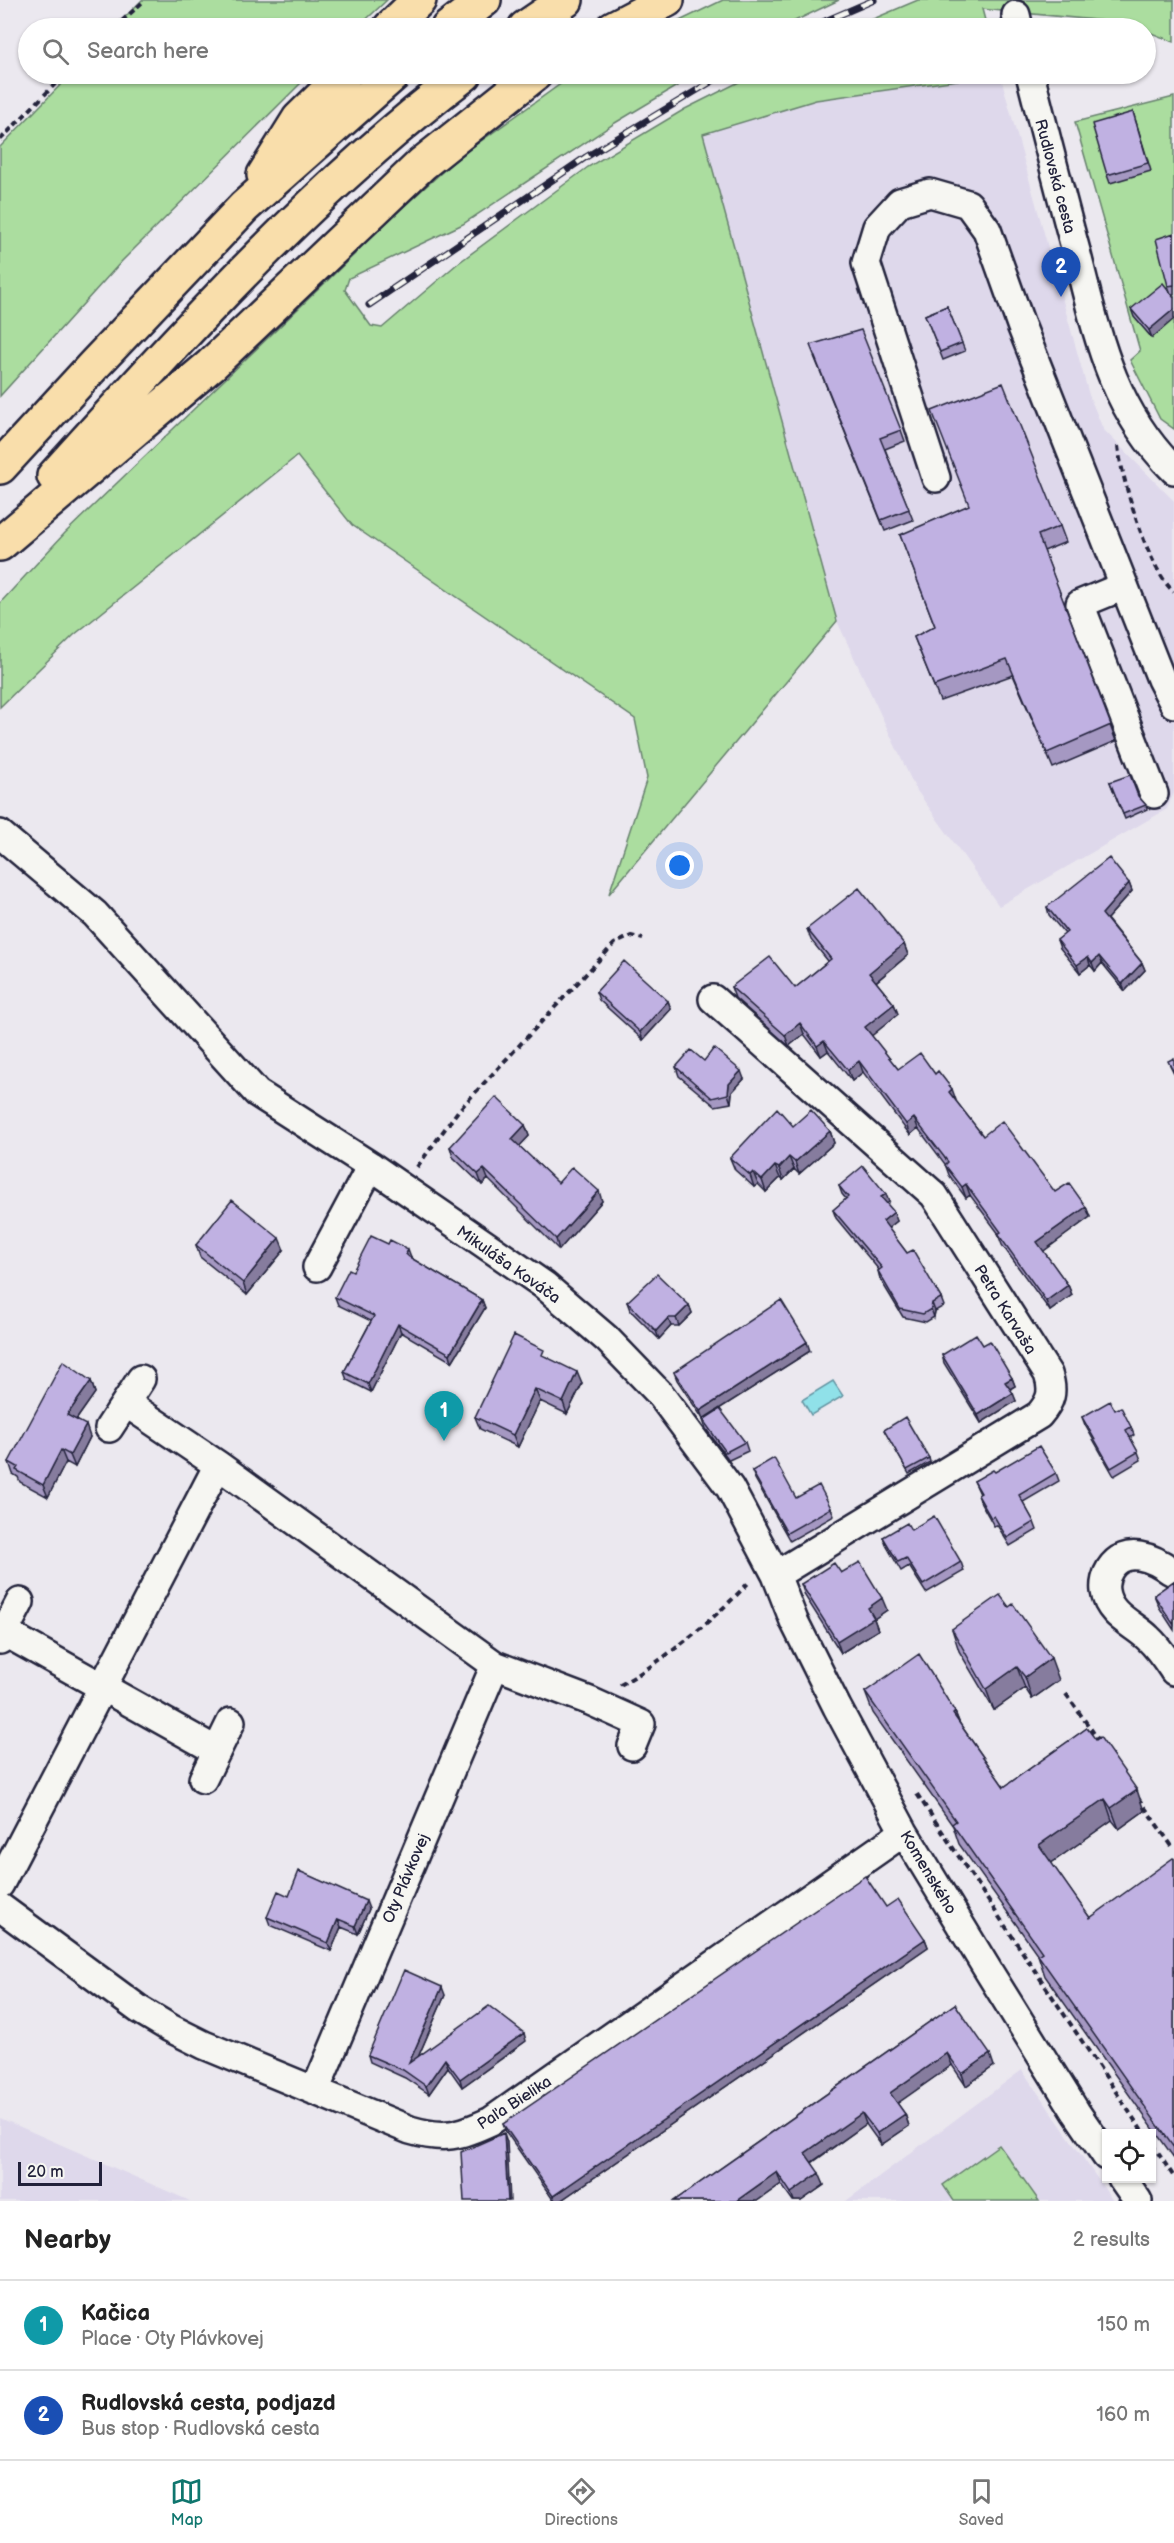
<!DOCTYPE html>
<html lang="en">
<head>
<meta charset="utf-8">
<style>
  :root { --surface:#fff; --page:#f2f2f2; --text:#222; --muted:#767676; --line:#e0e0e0; --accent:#0f766e }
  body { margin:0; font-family:"Balsamiq Sans",sans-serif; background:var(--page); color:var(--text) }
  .controls { position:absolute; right:18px; bottom:18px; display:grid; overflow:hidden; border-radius:0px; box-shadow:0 2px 4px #0004 }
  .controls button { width:54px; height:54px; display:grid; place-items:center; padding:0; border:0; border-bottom:2px solid var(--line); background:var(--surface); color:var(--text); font:30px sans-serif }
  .scale { position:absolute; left:18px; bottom:15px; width:84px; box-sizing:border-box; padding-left:6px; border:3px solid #22223b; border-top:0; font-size:16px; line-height:21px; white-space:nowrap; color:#22223b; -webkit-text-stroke:4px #f6f6f2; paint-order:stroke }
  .you { position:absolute; left:680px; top:866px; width:21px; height:21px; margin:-15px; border:4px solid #fff; border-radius:50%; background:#1a73e8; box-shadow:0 0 0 9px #1a73e833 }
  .badge { display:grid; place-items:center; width:39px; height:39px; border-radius:50%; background:var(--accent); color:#fff; font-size:20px; font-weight:700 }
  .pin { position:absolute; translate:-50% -50px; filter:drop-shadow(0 2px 3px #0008) }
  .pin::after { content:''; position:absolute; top:32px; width:21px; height:18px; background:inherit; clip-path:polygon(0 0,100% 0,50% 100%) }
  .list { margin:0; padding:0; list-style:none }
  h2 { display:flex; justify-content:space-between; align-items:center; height:78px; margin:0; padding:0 24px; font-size:26px }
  h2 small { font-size:20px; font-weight:400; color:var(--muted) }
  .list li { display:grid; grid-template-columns:39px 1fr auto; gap:18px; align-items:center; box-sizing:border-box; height:90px; padding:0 24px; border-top:2px solid var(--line) }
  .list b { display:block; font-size:22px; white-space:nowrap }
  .list p { margin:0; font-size:20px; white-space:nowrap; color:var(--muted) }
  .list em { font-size:20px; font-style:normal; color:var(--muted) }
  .icon { flex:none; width:33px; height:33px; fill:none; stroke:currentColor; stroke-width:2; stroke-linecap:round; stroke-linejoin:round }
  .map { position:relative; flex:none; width:1174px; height:2201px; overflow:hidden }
  .search { position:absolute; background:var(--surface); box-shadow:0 2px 4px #0004; left:18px; right:18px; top:18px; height:66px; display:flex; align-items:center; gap:15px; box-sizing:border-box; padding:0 21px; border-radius:33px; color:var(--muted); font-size:22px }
  .sheet { height:258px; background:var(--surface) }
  nav { display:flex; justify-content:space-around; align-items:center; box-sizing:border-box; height:84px; border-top:2px solid var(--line); background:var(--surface); font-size:16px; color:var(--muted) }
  nav a { display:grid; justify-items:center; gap:3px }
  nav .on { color:var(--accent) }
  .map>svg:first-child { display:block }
  .built { fill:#ded8eb }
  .green { fill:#abdd9f; stroke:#66806d; stroke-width:1.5 }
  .water { fill:#90e1e9; stroke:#6495a3; stroke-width:1.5 }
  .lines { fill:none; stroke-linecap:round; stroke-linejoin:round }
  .minor-casing { stroke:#22223b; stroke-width:32 }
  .highway-casing { stroke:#22223b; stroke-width:38 }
  .path { stroke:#22223b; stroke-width:4; stroke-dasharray:6 4.5; stroke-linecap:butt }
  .minor { stroke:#f6f6f2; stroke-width:27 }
  .highway { stroke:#f9deab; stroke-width:33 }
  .rail-casing { stroke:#22223b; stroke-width:7 }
  .rail { stroke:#f6f6f2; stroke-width:4.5; stroke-dasharray:14; stroke-linecap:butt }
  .wall { fill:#a598c2; stroke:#22223b; stroke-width:1.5 }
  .shaded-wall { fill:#867c9e; stroke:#22223b; stroke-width:1.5 }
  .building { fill:#c0b1e2; stroke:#22223b; stroke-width:1.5 }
  .labels { text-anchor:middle; stroke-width:5; stroke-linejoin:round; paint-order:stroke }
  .street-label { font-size:16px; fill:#22223b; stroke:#f6f6f2 }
</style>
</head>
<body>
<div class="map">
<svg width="1174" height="2201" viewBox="0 0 1174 2201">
  <rect width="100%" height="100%" fill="#ebe8ef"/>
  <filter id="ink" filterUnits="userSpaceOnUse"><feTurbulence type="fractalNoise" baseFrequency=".0167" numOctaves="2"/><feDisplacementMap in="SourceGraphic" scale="12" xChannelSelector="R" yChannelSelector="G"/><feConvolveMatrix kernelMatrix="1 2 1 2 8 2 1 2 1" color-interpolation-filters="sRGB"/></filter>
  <g filter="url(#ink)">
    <!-- built -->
    <path class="built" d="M1000,74L1089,395L1103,429L1174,501V793L1167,809L999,906L915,788L837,621L703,134L816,100Z
      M1022,2070L1113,2201H846Z
      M0,2118L190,2201H0Z"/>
    <!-- green -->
    <path class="green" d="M142,0H387L357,28H114Z
      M723,0H839L780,28H665Z
      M918,0H1174V42L1146,31V28L1126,23L982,9L987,28H852Z
      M71,74H310L122,261L0,396V147Z
      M581,74H697L615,123L463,224L349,278L345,290L371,326L382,328L457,264L588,167L685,109L755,74H1000L816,100L703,134L837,621L609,894L647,778L635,719L352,525L297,456L74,635L0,707V603L65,533L355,254V250L460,156L562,83Z
      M1174,97V429L1160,419L1130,360L1140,351L1075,122Z
      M999,2145L1039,2201H954L943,2185Z"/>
    <!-- water -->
    <path class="water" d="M833,1381L843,1396L811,1415L802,1400Z"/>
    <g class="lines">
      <!-- minor casing -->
      <g class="minor-casing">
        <path id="minor" d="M1016,15L1019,28
          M1030,74C1045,133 1060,192 1076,251C1097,333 1111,408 1174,470
          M936,478L866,263L877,227L900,202L930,193L968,204L987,230L1021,325L1161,679L1174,704
          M1124,586L1080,604L1154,794
          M0,834L95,914L257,1093L371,1166L544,1285L607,1339L660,1394L730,1488L776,1575L794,1621L837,1707L904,1832L989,1972L1076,2112L1106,2156
          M713,999L934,1195L1048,1374C1054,1392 1051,1401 1039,1415L776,1575
          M317,1267L371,1166
          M126,1403L218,1465L495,1665L590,1701L641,1724L632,1746
          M109,1428L141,1379
          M1171,1571C1154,1558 1125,1545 1110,1569C1106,1575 1104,1584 1105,1591C1108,1615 1134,1624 1148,1638C1159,1648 1166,1659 1174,1671
          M4,1632L217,1751
          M0,1640L20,1602
          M203,1779L231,1722
          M0,1884L218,1465
          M0,1907L140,2010L170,2028L204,2045L410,2130C444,2140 459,2136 491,2121L904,1832
          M315,2091L495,1665
          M1122,2178L1138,2201"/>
      </g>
      <!-- highway casing -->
      <g class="highway-casing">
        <path id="highway" d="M390,28L419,0
          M448,28L484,0
          M525,28L566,0
          M613,28L667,0
          M264,175L299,119L345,74
          M0,467L94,365L244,207L394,74
          M54,476C181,336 314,188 465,74
          M0,544L211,365L422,164L535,74"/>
      </g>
      <!-- path -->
      <path class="path" d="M114,28L145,0
        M0,140L65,74
        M1118,446C1122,481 1148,569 1174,592
        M417,1167L458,1111L614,944L631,936L643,939
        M620,1685C663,1662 717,1617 750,1581
        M1066,1694L1100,1742
        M917,1794L1144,2134
        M1138,1798L1174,1849
        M1152,2144L1174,2177"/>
      <!-- minor -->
      <use href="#minor" class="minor"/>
      <!-- highway -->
      <use href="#highway" class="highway"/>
      <!-- rail casing -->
      <g class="rail-casing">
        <path id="rail" d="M809,28L874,0
          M369,305L586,157L724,74"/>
      </g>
      <!-- rail -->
      <use href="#rail" class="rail"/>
    </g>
    <!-- wall -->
    <path class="wall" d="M1133,112L1151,171L1110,183L1107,175Z
      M1174,233V294H1172L1152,338L1134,317L1131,309L1170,291L1168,286Z
      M947,306L965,351L943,360L925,315Z
      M814,356L901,430L905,441L885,449L913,520L885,531Z
      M1060,526L1066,542L1044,551L1116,741L1053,768L1013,675L940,701L914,637L935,626L900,535Z
      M1110,782L1138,796L1146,805L1147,809L1125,819Z
      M1129,883L1132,891L1107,919L1142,963L1145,970L1125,991L1102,963L1095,971L1090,965L1080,973L1060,948L1057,940L1065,934L1049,915L1047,907Z
      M807,929L904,944L908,955L876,982L894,1004L898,1014L871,1036L898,1069L935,1074L983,1136L1055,1192L1086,1207L1090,1217L1043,1251L1068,1285L1072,1295L1050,1311L1002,1245L998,1234H999L970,1195L966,1198L949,1175L945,1164L918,1128L910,1135L863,1072L852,1081L828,1051L821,1056L804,1034L789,1046L735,998L731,987L795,988L828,961L811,940Z
      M596,992L668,1001L671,1009L643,1040L599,1000Z
      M704,1061L744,1079L732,1092L731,1103L715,1106L679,1076L676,1067Z
      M525,1125L529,1136L519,1146L558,1183L602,1201L559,1250L488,1179L482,1185L453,1157L450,1147Z
      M793,1126L830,1131L834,1143L799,1174L794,1169L783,1180L780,1178L766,1192L758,1184L754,1187L735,1170L730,1158Z
      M839,1186L889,1202L886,1204L897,1221L888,1228L941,1298L944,1306L935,1311L934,1317L926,1322L903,1317L880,1279L878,1271L879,1270L836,1218L833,1210L846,1199L842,1194Z
      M196,1245L284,1250L247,1295L200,1257Z
      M411,1257V1258L482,1300L485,1308L452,1362L401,1332L371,1392L347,1380L344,1372L371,1321L338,1305L335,1297Z
      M627,1302L689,1305L692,1313L679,1326H671L659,1339L630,1310Z
      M983,1345L1012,1378L1015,1386L1010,1389L1016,1401L981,1423L944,1363L942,1355Z
      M810,1351L703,1419L677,1380L674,1372Z
      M546,1357L582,1384L567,1414L540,1401L518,1447L480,1429L475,1417Z
      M91,1381L95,1393L76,1420L90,1437L75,1467L66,1462L48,1497L20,1482L18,1477L13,1474L9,1462Z
      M1115,1410L1131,1427L1134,1435L1130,1438L1138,1452L1141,1460L1114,1476L1085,1425L1082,1417Z
      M703,1420L745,1442L748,1451L729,1460L706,1429Z
      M884,1430L929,1458L930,1462L909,1474Z
      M752,1471L796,1498L831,1508L834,1516L790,1541L755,1479Z
      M995,1472L1056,1473L1059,1481L1023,1502L1034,1522L1037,1530L1010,1546L997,1525L994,1526L981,1503L978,1495L980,1494L974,1481Z
      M911,1530L961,1562L964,1571L926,1593L909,1566L901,1571L886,1545L883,1537Z
      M841,1573L887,1610L874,1619L878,1630L841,1653L805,1596L801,1584Z
      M1174,1581V1630L1159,1607L1154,1595Z
      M1009,1607L1059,1680L1032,1699L1025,1688L994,1710L959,1651L952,1629Z
      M865,1692L955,1712L960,1724L1004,1787L1087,1728L1144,1811L1119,1829L1112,1820L1051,1863L1090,1918L1174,1859V2158L1045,1976L1038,1955L959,1844L953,1826L873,1713Z
      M289,1896L369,1909L358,1934L341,1927L331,1951L270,1925L267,1917Z
      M886,1907L925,1939L928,1947L560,2201H554L506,2132L503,2124Z
      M445,1995L418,2057L526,2041L462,2087L448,2067L429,2094L405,2078L370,2062L368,2055Z
      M955,2004L994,2066L966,2086L952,2065L897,2103L905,2114L909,2126L881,2145L866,2124L812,2163L824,2185L801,2201H793L781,2184L757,2201H674Z"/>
    <!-- shaded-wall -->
    <path class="shaded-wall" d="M1174,309V319L1152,338L1149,330Z
      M1129,883L1132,891L1105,921L1102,914Z
      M904,944L908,955L873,984L869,973Z
      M1099,956L1102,963L1095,971L1092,963Z
      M1088,957L1090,965L1080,973L1077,965Z
      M1142,963L1145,970L1125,991L1122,984Z
      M668,1001L671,1009L643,1040L640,1032Z
      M894,1004L898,1014L869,1038L865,1027Z
      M800,1023L804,1034L789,1046L785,1035Z
      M824,1041L828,1051L821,1056L817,1046Z
      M859,1061L863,1072L852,1081L848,1070Z
      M741,1071L744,1079L732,1092L731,1103L728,1094L729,1084Z
      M952,1089L956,1100L953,1103L949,1092Z
      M914,1118L918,1128L910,1135L906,1124Z
      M525,1125L529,1136L516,1150L512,1139Z
      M830,1131L834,1143L799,1174L795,1162Z
      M789,1157L794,1169L783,1180L779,1168Z
      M775,1166L780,1178L766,1192L762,1180Z
      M484,1169L488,1179L482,1185L478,1174Z
      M753,1172L758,1184L754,1187L750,1175Z
      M966,1184L970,1195L966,1198L962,1187Z
      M599,1191L602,1201L559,1250L556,1239Z
      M886,1194L889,1202L884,1206L881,1197Z
      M1086,1207L1090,1217L1041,1253L1037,1242Z
      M894,1212L897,1221L886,1230L883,1221Z
      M279,1238L284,1250L247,1295L243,1283Z
      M408,1249L411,1257L409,1261L406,1254Z
      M1068,1285L1072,1295L1050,1311L1046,1301Z
      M482,1300L485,1308L452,1362L450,1354Z
      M932,1303L935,1311L934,1317L931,1309Z
      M689,1305L692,1313L679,1326L676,1318Z
      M668,1318L671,1326L659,1339L656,1331Z
      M398,1324L401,1332L371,1392L368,1384Z
      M807,1342L810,1351L703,1419L700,1411Z
      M577,1372L582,1384L567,1414L563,1402Z
      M1012,1378L1015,1386L1008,1390L1005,1382Z
      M91,1381L95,1393L71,1427L67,1415Z
      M535,1389L540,1401L518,1447L513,1435Z
      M1013,1393L1016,1401L981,1423L978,1415Z
      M86,1425L90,1437L75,1467L70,1455Z
      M61,1450L66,1462L48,1497L43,1485Z
      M882,1598L887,1610L874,1619L878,1630L841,1653L837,1641L868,1608Z
      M1051,1658L1059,1680L1032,1699L1025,1677Z
      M1017,1667L1025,1688L994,1710L986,1689Z
      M955,1712L963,1733L953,1714Z
      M1137,1790L1144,1811L1119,1829L1111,1808Z
      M1105,1799L1112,1820L1047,1866L1039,1845Z
      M366,1901L369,1909L358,1934L355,1926Z
      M338,1919L341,1927L331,1951L328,1943Z
      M925,1939L928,1947L560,2201H555L553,2196Z
      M442,1987L445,1995L412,2071L409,2063Z
      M524,2033L526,2041L462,2087L460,2079Z
      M947,2053L952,2065L895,2105L890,2093Z
      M990,2054L994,2066L966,2086L962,2074Z
      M445,2059L448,2067L429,2094L426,2086Z
      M862,2113L866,2124L809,2164L805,2153Z
      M905,2114L909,2126L881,2145L877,2133Z
      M504,2133L507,2142L510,2201H508Z
      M777,2172L781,2184L757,2201H736Z
      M819,2173L824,2185L801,2201H794L791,2193Z"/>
    <!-- building -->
    <path class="building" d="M1133,112L1148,163L1107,175L1092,124Z
      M1174,233V285L1168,286L1156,239Z
      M1163,283L1174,297V309L1149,330L1131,309Z
      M947,306L962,343L940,352L925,315Z
      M861,330L901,430L880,438L909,509L881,520L810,345Z
      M1003,383L1060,526L1038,535L1111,725L1047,753L1007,659L934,686L914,637L935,626L900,535L969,505L932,411Z
      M1130,775L1138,796L1146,805L1123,814L1110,782Z
      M1109,858L1129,883L1102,914L1142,963L1122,984L1099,956L1092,963L1088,957L1077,965L1057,940L1067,932L1047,907Z
      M859,888L904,944L869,973L894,1004L865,1027L898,1069L920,1053L935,1074L938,1071L952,1089L949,1092L983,1136L1002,1121L1055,1192L1069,1183L1086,1207L1037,1242L1068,1285L1046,1301L998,1234L1001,1232L966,1184L962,1187L945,1165L948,1162L914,1118L906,1124L859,1061L848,1070L824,1041L817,1046L800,1023L785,1035L731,987L770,957L795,988L831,959L807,929Z
      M624,961L668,1001L640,1032L596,992Z
      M714,1048L741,1071L729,1084L728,1094L712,1098L676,1067L691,1050L704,1061Z
      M1174,1058V1073L1168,1061Z
      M496,1097L525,1125L512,1139L558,1183L572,1167L599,1191L556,1239L484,1169L478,1174L450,1147Z
      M777,1108L793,1126L811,1110L830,1131L795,1162L789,1157L779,1168L775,1166L762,1180L753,1172L750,1175L730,1158Z
      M863,1166L886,1194L881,1197L894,1212L883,1221L907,1253L913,1250L941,1298L932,1303L931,1309L923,1314L900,1309L878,1271L882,1268L833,1210L848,1197L839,1186Z
      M232,1200L279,1238L243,1283L196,1245Z
      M371,1236L388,1244L390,1240L408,1249L406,1254L409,1257L482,1300L450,1354L398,1324L368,1384L344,1372L374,1316L335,1297L349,1269L353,1271Z
      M657,1274L689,1305L676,1318H668L656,1331L627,1302Z
      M781,1300L807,1342L700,1411L674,1372Z
      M976,1334L983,1345L990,1341L1012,1378L1005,1382L1013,1393L978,1415L942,1355Z
      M514,1335L544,1350L542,1355L577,1372L563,1402L535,1389L513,1435L475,1417Z
      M63,1361L91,1381L67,1415L86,1425L70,1455L61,1450L43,1485L16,1470L18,1467L9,1462Z
      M1110,1401L1115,1410L1121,1407L1131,1427L1126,1430L1138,1452L1111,1468L1082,1417Z
      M720,1409L745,1442L726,1452L703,1420Z
      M905,1417L929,1458L907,1470L884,1430Z
      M1039,1446L1056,1473L1019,1495L1034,1522L1007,1538L994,1516L991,1518L978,1495L981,1493L974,1481L993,1470L995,1472Z
      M774,1458L796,1498L819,1485L831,1508L787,1533L752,1471Z
      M934,1516L961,1562L923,1585L906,1558L898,1562L883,1537L907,1523L911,1530Z
      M860,1562L882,1598L868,1608L874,1618L837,1641L801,1584L834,1563L841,1573Z
      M1174,1581V1625L1154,1595Z
      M1000,1595L1009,1607L1013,1604L1051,1658L1025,1677L1017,1667L986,1689L952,1629Z
      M919,1654L955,1712L953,1714L1004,1787L1087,1728L1096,1740L1100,1737L1137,1790L1111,1808L1105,1799L1039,1845L1090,1918L1173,1858L1174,1859V2148L1038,1955L1042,1952L952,1824L956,1821L865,1692Z
      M299,1871L366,1901L355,1926L338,1919L328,1943L267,1917L278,1891L289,1896Z
      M865,1876L886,1907L898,1899L925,1939L553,2196L503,2124Z
      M404,1970L442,1987L409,2063L489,2006L524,2033L460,2079L445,2059L426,2086L403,2070L368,2055Z
      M955,2004L990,2054L962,2074L947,2053L890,2093L905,2114L877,2133L862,2113L805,2153L819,2173L791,2193L777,2172L736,2201H674Z
      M504,2133L508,2201H464L461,2152Z"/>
  </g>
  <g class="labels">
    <!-- street labels -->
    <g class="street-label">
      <text transform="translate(1056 176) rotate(75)" y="6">Rudlovská cesta</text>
      <text transform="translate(509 1264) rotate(35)" y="6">Mikuláša Kováča</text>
      <text transform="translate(1006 1309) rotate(58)" y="6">Petra Karvaša</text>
      <text transform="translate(929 1872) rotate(59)" y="6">Komenského</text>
      <text transform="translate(405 1878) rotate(-67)" y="6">Oty Plávkovej</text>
      <text transform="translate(514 2102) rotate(-33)" y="6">Paľa Bielika</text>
    </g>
  </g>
</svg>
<div class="controls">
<button><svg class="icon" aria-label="locate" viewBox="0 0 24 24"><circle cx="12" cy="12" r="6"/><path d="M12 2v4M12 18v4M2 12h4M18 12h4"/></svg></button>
</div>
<div class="scale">20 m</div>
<div class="you"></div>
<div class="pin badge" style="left:444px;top:1441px;background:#0f9aa8">1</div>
<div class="pin badge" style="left:1061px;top:297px;background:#1a4fb4">2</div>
<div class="search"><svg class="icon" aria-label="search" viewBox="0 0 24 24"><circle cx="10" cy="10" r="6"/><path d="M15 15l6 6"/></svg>Search here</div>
</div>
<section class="sheet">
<h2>Nearby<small>2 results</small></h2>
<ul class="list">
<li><span class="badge" style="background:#0f9aa8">1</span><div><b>Kačica</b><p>Place · Oty Plávkovej</p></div><em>150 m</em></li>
<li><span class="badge" style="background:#1a4fb4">2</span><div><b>Rudlovská cesta, podjazd</b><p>Bus stop · Rudlovská cesta</p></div><em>160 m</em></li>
</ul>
</section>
<nav>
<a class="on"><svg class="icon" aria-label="map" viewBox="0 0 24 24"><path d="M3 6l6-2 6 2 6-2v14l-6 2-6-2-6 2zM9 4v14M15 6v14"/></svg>Map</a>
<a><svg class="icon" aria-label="directions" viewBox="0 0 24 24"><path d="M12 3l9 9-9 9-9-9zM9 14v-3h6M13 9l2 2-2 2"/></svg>Directions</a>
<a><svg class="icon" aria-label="saved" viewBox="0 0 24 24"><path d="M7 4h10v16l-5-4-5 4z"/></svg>Saved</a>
</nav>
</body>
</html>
